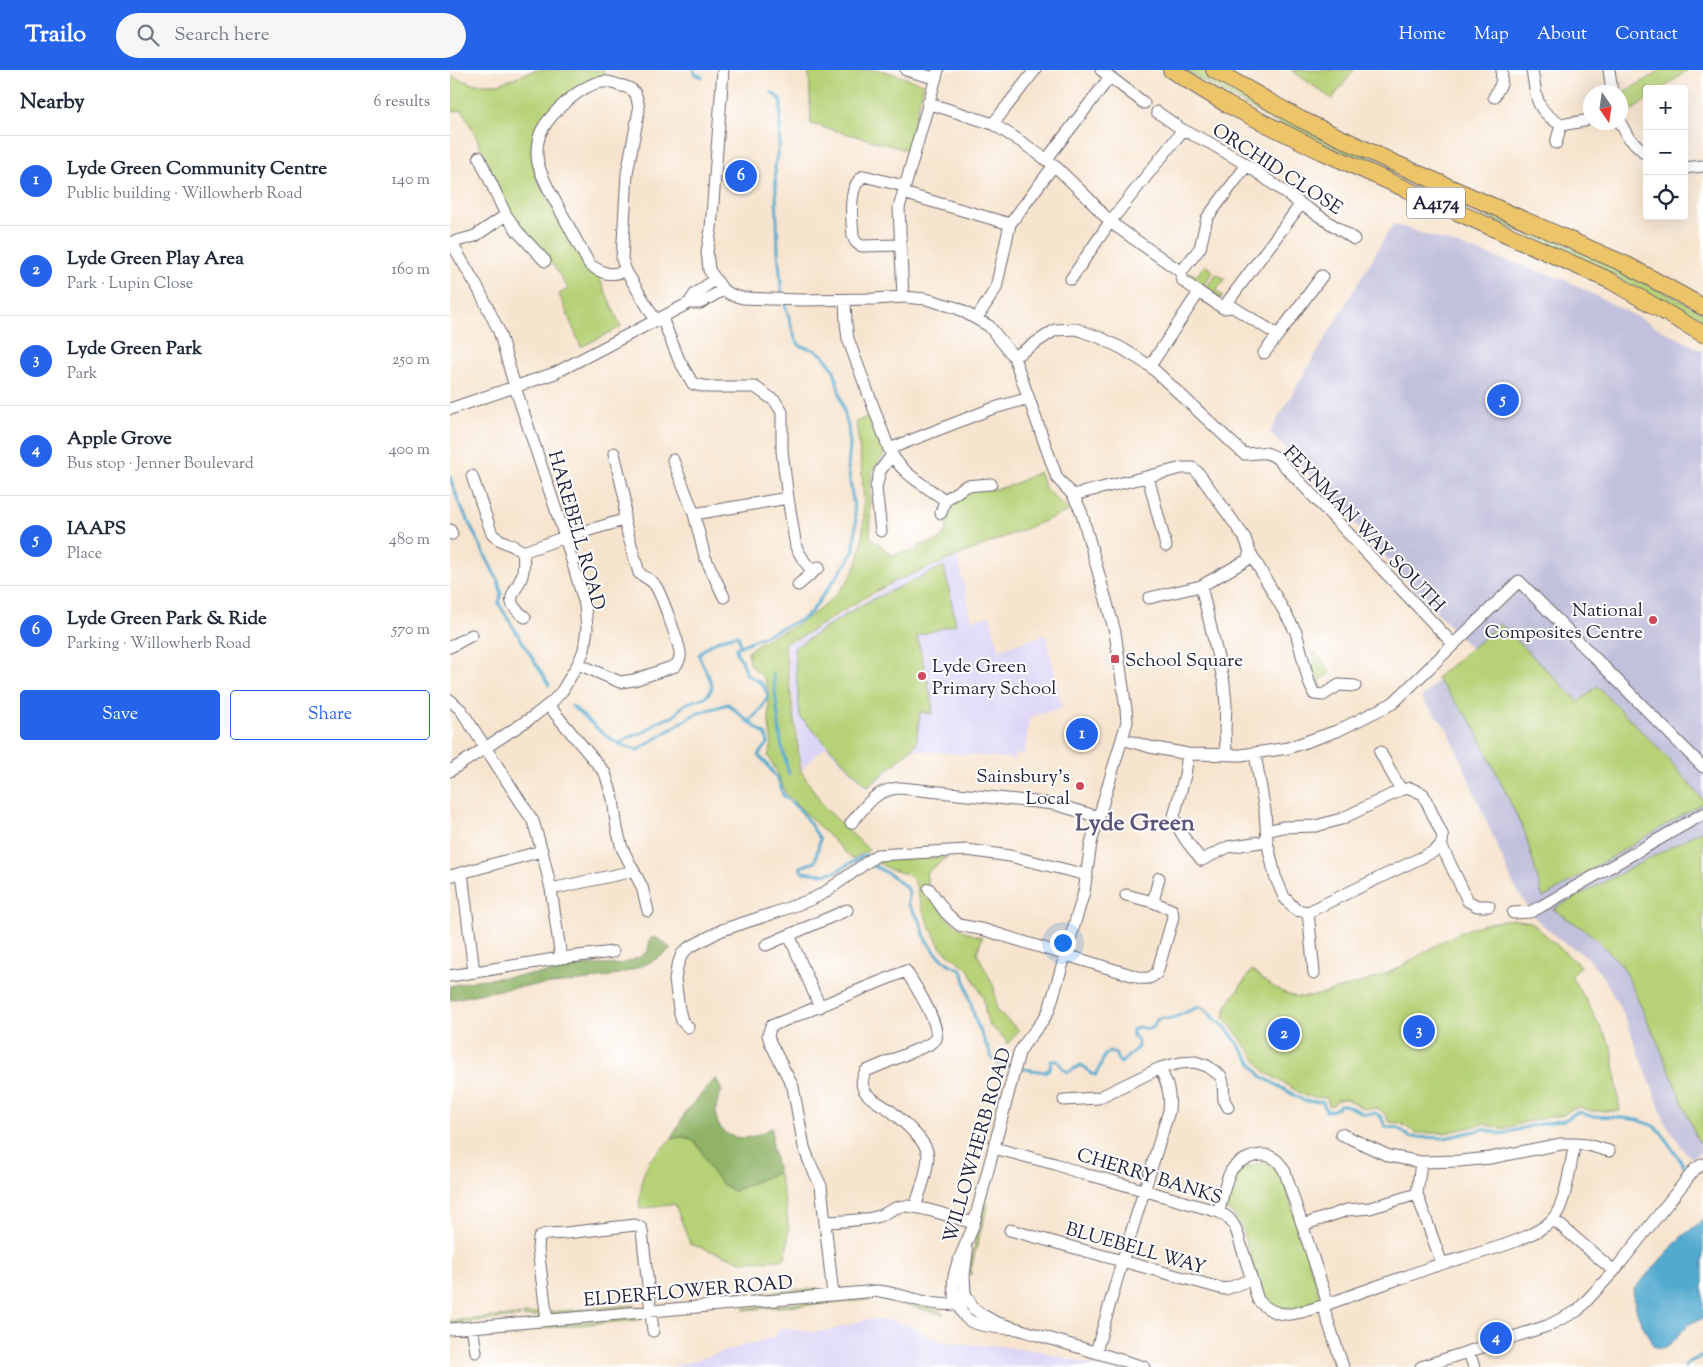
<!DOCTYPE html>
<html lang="en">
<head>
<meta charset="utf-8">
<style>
  :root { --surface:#fff; --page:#f6f6f7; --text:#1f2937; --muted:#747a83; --line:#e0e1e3; --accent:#2563eb }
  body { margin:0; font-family:"Sorts Mill Goudy",serif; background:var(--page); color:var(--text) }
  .controls { position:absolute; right:15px; top:15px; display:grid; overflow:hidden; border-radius:5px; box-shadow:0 5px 20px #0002 }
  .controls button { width:45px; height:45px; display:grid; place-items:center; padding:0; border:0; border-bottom:1px solid var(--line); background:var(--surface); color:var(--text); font:25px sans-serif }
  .compass { position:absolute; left:1133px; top:15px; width:45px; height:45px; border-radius:50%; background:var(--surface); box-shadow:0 5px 20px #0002; rotate:167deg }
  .you { position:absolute; left:612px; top:872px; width:18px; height:18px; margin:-12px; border:4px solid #fff; border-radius:50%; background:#1a73e8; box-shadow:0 0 0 8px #1a73e833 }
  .badge { display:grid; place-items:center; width:32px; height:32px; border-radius:50%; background:var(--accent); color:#fff; font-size:16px; font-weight:700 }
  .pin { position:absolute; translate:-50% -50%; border:2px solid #fff; box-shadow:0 1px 5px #0006 }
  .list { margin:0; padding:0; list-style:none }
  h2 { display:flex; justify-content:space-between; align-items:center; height:65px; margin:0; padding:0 20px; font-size:21px }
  h2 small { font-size:16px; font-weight:400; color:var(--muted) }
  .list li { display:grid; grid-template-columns:32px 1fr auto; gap:15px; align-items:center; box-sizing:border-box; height:90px; padding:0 20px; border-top:1px solid var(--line) }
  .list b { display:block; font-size:19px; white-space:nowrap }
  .list p { margin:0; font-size:16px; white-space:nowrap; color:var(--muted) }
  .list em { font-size:16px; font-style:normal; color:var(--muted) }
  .actions { display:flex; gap:10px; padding:15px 20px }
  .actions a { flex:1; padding:11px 0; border:1px solid var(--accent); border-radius:5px; text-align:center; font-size:18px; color:var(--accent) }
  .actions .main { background:var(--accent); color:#fff }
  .icon { flex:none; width:28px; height:28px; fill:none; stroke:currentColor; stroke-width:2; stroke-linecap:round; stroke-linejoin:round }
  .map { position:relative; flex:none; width:1253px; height:1297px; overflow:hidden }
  header { display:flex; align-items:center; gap:30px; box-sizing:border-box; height:70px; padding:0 25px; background:var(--accent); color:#fff }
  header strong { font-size:24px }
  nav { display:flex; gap:28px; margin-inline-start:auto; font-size:18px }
  .search { width:350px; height:45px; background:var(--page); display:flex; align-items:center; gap:12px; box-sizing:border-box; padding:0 18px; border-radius:28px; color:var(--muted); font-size:19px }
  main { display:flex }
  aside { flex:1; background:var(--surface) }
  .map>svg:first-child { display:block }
  .built { fill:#dcd5f6 }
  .industrial { fill:#c2c1dc }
  .green { fill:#b6d176; stroke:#6c7a58 }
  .forest { fill:#90b367; stroke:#596a51 }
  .water { fill:#53aacf; stroke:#3a6685 }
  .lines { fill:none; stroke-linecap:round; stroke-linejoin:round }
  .stream { stroke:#53aacf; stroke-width:3 }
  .minor-casing { stroke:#6d666e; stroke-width:13 }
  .highway-casing { stroke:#6d666e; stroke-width:18 }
  .minor { stroke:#fff; stroke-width:11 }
  .highway { stroke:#edc569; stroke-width:16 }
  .poi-dot { fill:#d1495b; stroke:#fff; stroke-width:2 }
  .labels { text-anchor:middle; stroke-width:4; stroke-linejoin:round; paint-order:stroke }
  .shield { fill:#fff; stroke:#646476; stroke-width:1 }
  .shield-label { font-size:18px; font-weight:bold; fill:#22223b }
  .street-label { font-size:19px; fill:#22223b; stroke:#fff }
  .poi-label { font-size:19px; fill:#22223b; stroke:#fff; text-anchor:end }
  .district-label { font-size:24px; font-weight:bold; fill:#5e5479; stroke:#fff }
</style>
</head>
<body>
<header>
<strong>Trailo</strong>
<div class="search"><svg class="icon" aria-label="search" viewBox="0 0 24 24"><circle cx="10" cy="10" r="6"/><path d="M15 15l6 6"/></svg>Search here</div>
<nav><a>Home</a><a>Map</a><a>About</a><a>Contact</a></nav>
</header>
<main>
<aside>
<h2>Nearby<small>6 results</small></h2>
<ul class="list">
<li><span class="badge">1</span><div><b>Lyde Green Community Centre</b><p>Public building · Willowherb Road</p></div><em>140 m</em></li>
<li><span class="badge">2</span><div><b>Lyde Green Play Area</b><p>Park · Lupin Close</p></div><em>160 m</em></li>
<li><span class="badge">3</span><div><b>Lyde Green Park</b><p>Park</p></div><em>250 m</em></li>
<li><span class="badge">4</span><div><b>Apple Grove</b><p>Bus stop · Jenner Boulevard</p></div><em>400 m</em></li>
<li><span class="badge">5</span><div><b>IAAPS</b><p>Place</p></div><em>480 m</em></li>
<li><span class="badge">6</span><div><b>Lyde Green Park &amp; Ride</b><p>Parking · Willowherb Road</p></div><em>570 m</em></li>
</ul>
<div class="actions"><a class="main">Save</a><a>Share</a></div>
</aside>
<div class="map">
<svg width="1253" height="1297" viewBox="0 0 1253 1297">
  <rect width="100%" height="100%" fill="#fff"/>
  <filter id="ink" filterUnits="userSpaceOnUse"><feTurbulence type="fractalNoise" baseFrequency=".02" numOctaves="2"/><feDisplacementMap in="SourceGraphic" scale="10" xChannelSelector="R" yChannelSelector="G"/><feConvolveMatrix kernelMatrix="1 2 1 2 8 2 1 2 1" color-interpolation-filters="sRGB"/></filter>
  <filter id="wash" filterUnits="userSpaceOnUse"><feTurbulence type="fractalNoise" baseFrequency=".0096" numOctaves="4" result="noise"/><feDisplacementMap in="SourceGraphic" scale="20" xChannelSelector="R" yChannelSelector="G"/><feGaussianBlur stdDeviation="1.12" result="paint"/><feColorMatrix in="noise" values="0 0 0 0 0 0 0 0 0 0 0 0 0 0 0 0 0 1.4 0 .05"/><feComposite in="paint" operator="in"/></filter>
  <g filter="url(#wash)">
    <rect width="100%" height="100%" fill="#f7e4ce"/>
    <!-- built -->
    <path class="built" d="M508,487L521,550L540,546L549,579L596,565L612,638L580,647L574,685L564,684V689L462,680L418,719L376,676L352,699L336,574L351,568L446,512Z
      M418,1249L442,1251L464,1257L477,1266L499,1273L548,1276L591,1281L647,1297H222L327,1266V1260L335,1258L360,1262L380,1260Z"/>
    <!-- industrial -->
    <path class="industrial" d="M943,154L1116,210L1253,281V1081L1242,1088L1235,1082L1216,1054L1176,950L1156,911L1137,887L1110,870L1085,848L1063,814L998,660L971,628L993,606L1023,581L820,362Z"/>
    <!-- green -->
    <path class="green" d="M85,0H154V6L141,9L121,21L97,44L86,59L81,78L83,93L89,112L138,202L148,205L171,257L131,277L109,224L118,219C110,205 102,193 92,180C81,167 69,157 60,141C42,108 31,72 12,40L0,42V6L24,14H48Z
      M359,0H431L474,14L457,80L361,54Z
      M734,0H752L946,100L942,106L833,56Z
      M841,0H904L882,29Z
      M1211,0H1238L1212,19H1197V30L1178,43L1175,32L1174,21L1185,16Z
      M953,103L1155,192L1253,242V254C1156,197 1053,155 950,109Z
      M755,195L763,201L752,217L738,207L740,202L746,206Z
      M766,204L775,209L766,221L773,226L768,229L755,219Z
      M422,345L435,378L433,386L422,401L420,416V467L442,485L468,480L470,475C485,472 493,472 497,456L493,447C500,431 513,419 531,419C536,418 541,420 546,419C561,417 576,408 589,402L595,418L619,441L443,512L407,532L351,567L334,573L351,701L374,737L419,780L402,789L336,724L327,702L318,686L322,675L319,653V621L313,607L299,594L298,582C313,566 336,563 354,550C372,539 393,521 403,502C422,468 411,391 406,352Z
      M494,496L506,554L467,566L482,630V644L470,642L466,675L418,717L350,647L344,578L411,535Z
      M1050,554L1129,632L1147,616L1214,684L1253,730V733L1093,828L1075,763L1023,654L986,608Z
      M866,582L880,603L869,611L872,617H867L859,595L865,594L863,583Z
      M1253,760V1073L1248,1071L1207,971L1172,895L1142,865L1103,839Z
      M497,787L476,803L478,813L476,820C494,843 501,860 532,867L527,883L544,917L547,941L569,960L558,974L553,967L539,955L536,946L533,927L518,899L491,878L481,859L472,838L466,816L463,809L457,804L439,799L423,790Z
      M1062,849L1081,852L1130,896L1121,907L1133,925L1162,978L1170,1041H1141L1130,1037L1122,1039L1113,1045L1083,1050L1052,1059L1034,1054L995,1063H966L950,1053L939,1052L934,1043L927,1038L915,1039L896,1029L887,1030L883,1035L879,1036L877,1028L855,1026L815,1002L790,968L774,948L777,935L802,900C814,911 831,924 848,927C861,928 873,924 885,920C907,914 930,908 950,897C971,885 991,871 1013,861C1029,854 1045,852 1062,849Z
      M235,1067L246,1073L251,1080L260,1099L275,1117L284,1121L328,1102C335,1130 343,1159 335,1188L331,1190L292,1191L240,1174L225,1134L190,1139L189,1135L193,1106L199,1091L222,1068Z
      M816,1092L823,1094L833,1108L871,1230C850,1236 827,1249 813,1226L790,1154L783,1144L773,1137L787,1102L793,1098Z
      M538,1134L521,1198V1205L518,1204L534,1135Z
      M368,1218V1221L293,1227V1225Z
      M424,1226L444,1228L493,1242V1245L439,1230L430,1229L293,1240L294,1238Z
      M184,1235L185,1237L73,1247V1244Z
      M70,1245V1247L0,1254V1251Z
      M188,1247V1250L74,1260V1257Z"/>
    <!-- forest -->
    <path class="forest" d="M204,867L212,871L221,879C172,917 106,910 49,920C32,923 16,927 0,930V916L27,910L107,902L119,896L172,894L190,887L198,881L200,869Z
      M266,1008L272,1021C260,1041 265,1067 292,1068C302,1068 313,1062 322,1058V1077L328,1102L284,1121C274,1117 267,1109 261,1100C253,1089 251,1070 234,1067C231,1067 226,1068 222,1068L236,1041Z"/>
    <!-- water -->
    <path class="water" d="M1253,1150V1249C1231,1253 1229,1271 1215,1277C1210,1279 1206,1277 1203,1276C1196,1261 1180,1235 1184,1219L1230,1168Z"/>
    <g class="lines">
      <!-- stream -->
      <path class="stream" d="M244,0L245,4L252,7
        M322,23L330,29L331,33L329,76L325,94L328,181L332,225L345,268L350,276L362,279L373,285L384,300L398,357L400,375L398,397L406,451L404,480L398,491L360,543L352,549L286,578L287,584L292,590L297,605C309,611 314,613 318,626L311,639L299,652L316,665L318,673L308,685L316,693L329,711L333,725L352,742L370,769L365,792L350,797L352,802L372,804L385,802L415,785C422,797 425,796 437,803C444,807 451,813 457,818L459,822L458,834L470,851L476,870L486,883L499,894L512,900L525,949L542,988L547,993L562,996
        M0,407L9,433L48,511L51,523L49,534L99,615
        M323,603L331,673L339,704
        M122,636C142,653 162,676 188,680L245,644L278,634L299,652
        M170,675C180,663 182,668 194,662C199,660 203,654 209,651C214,649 219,649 224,646C228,643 230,638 234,635C244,628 258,632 262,617C263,610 251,594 249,585C256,574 274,567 287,565L289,568L290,576
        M568,998L595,1002L600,998L601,991H608L613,999L618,1002L631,995L636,998L641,1004L646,1005L655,985L659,981L665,983L668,990L671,993L688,977V970L683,966V960L687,957L699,959L703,957L707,950L713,948L721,949L748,937L754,938L760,945L777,959L811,1006L854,1031L873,1032L876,1041C883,1041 886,1040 890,1035H895L915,1044L925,1043L930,1046L936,1057L948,1058L960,1067L995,1068L1034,1059L1047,1063L1052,1064L1084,1055L1115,1050L1124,1044L1129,1042L1140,1046L1167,1047L1188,1050L1202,1055L1211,1062L1234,1096
        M1235,1297L1239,1292L1253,1286"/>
    </g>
  </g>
  <g filter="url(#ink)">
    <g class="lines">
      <!-- minor casing -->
      <g class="minor-casing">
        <path id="minor" d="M273,0L261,159L257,182L259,200L273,220L282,225L293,228L351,230L424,229L453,227L476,229L507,238L539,256L564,287L607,408L623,425L631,441L665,562L676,639L677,652L641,773L634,822L599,940C591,957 577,967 569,983L524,1153C515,1183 493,1206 509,1237C513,1245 517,1251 525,1253C538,1258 554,1258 568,1259
          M456,0L484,8
          M651,0L694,33
          M1082,0C1087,29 1084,38 1111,55L1134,51
          M1159,0L1162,22
          M1044,27L1051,14L1052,1
          M478,33L543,54L570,71L604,95L638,128L660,152L731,202L733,211L749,222L700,296
          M707,42L733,60L760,73L797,95L851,134L904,169
          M1170,52L1178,67L1197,85
          M543,54L585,0
          M1106,73L1111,55
          M29,87L56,145L68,162L95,191
          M596,90L660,7
          M1234,98L1253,96
          M453,123L560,154
          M0,173L25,166L56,145
          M449,175L412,176C407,174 405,172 403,166C402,150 397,115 414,106L454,116
          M176,201C159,206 154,204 140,195C129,176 119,157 109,138C101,124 92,109 88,93C86,83 87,69 92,60C101,43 133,13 153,12C158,11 163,13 168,15C185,18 187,22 189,40L177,103L172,189L176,201L206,251
          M731,202L750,178L757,148L797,95
          M621,209L660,152L733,60
          M749,222L773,238L783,237L828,265L872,206
          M453,227L449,138L488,0
          M395,230L396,253L398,269L439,379C450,403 474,415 495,430L516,416L541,414
          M239,233H250L273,220
          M773,238L851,134
          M212,248L229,290L243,314L259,317H305L325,331L332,342V381L338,428L346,477L354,491L363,502
          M527,248L546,218L560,154L604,95
          M814,283L828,265
          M564,287L605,260L626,259L651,268L673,279L700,296L794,384C809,384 815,379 828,389L1004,575
          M0,339L105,303L239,233L245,224L264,210
          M439,379L541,339L579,328
          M223,390L244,444L255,487L274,527
          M22,406L42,464C49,472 63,474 73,482L115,467L174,450L175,429L164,383
          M698,407L716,476
          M623,425L732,398H743L750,405L795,468L800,482L797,490L751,516L699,528
          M491,443L495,430
          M244,444L338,428
          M0,460L2,464
          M431,461L426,418L430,401L442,385
          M73,482C74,490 74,498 72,506C65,525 51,530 75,547
          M800,482L846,562L859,612L864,624L873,625L889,615L905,616
          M348,515L369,497
          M751,516L774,613L776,635L775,659L776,685
          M0,577L22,565
          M128,594L170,612L184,610L225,596C229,592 231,588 230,582C228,571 211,523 205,515C202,510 194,507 189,503L174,450
          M0,630L11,640L83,751L92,781L101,819L111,888
          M98,635L155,703L163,729L167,759L172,778L192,817L198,841
          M672,669L700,677L738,684L791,685L838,678L887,661L943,633L1069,511L1253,697
          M930,682L951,720
          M738,684L735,705L724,746C728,762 741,778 752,790L778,777L817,771
          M805,684L815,741L817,771L825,806L834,827L846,840L858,842L864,903
          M0,701L84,646L103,631L112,621L128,594L134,580L137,558L135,535L115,467L65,317L49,261L29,220L1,172
          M401,753C417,735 425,719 451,718L604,734L649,747
          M817,761L833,757L866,756L891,749L951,720L960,718L973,724L992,764C994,772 991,775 985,781L858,842
          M991,775L1018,831L1027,836H1039
          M12,803L24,902
          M0,806L92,781
          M101,819L184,801
          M479,819L496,843L509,855L535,860L691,908C698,909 701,908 707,903L722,851L723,846L722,840L703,832L676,825
          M703,832L709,808
          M1063,843L1080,842L1090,837L1253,744
          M339,865L370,937
          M316,875L397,840
          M0,906L111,888L163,882
          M238,957L232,951L229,939L225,910L227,897L232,884L238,878L272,860L321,844L360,830L374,823L427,785L517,780L560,786L637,805
          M614,1030L648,1028L710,998L730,993L745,992L757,996L771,1006L773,1013L774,1030L778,1037
          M1125,1074L1137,1075L1159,1081
          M544,1078L605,1094L633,1104L651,1108L769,1142C779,1147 783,1152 787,1162L808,1230C817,1240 828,1245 841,1244C861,1241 881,1233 900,1226C927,1216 955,1207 982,1197C1014,1186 1080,1173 1102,1150C1116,1136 1120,1094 1125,1074H1111L1040,1088L1009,1091L971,1092L939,1086L891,1064
          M971,1092L967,1124L992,1194
          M769,1142C772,1129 774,1113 781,1101C786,1091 808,1082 819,1086C826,1088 832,1096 835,1102L878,1234
          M1103,1149L1164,1201
          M376,1152C393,1151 410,1151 426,1147C437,1144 444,1136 455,1136C477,1137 503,1148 524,1153
          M853,1155L897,1140L920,1138L967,1124
          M560,1160L770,1218L776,1219L802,1209
          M517,1181L514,1206L515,1223L523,1238L531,1244L545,1252L568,1259L694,1297
          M383,1225L371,1116L359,1091L354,1077L343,1017L320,972L318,965L321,956L456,901C465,915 490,954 486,969L478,975L416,1001C403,1023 427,1031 441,1041C450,1049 474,1069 477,1081C481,1094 469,1124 465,1137
          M873,1236L893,1297
          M97,1250L88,1179L89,1168L93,1165L98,1164L116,1163L185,1155L191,1158L192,1161L203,1261
          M22,1257L26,1282
          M0,1259L427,1221C460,1224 484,1242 519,1231
          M646,1282L672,1192L719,1041C721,1023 717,1013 710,998
          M1019,1282L1024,1297
          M971,1297L1097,1256L1127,1241L1164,1201L1237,1109L1245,1099L1253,1094"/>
      </g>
      <!-- highway casing -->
      <g class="highway-casing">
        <path id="highway" d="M721,0L778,35L871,81L1161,211L1253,264
          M764,0L850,49L942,92L1177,195L1253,237"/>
      </g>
      <!-- minor -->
      <use href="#minor" class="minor"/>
      <!-- highway -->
      <use href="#highway" class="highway"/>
    </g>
  </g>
  <!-- markers -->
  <g class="poi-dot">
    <circle cx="1203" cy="550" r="5"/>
    <rect x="660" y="584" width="10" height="10" rx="2.5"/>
    <circle cx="472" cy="606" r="5"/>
    <circle cx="630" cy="716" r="5"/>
  </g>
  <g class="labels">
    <!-- shield labels -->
    <rect class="shield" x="957" y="117.5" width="58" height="31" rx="4"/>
    <g class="shield-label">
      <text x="986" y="139">A4174</text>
    </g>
    <!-- street labels -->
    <g class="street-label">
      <text transform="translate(828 98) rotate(33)" y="7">ORCHID CLOSE</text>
      <text transform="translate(915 458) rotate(46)" y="7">FEYNMAN WAY SOUTH</text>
      <text transform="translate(128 460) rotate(74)" y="7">HAREBELL ROAD</text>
      <text transform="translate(526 1075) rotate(-74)" y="7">WILLOWHERB ROAD</text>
      <text transform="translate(700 1105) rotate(17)" y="7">CHERRY BANKS</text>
      <text transform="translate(686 1177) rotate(16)" y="7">BLUEBELL WAY</text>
      <text transform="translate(238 1220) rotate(-5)" y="7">ELDERFLOWER ROAD</text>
    </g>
    <!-- poi labels -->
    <g class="poi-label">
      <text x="1193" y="546">National<tspan x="1193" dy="22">Composites Centre</tspan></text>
      <text x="675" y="596" text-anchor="start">School Square</text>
      <text x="482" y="602" text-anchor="start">Lyde Green<tspan x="482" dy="22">Primary School</tspan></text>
      <text x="620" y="712">Sainsbury's<tspan x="620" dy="22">Local</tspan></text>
    </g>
    <!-- district labels -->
    <g class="district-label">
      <text x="685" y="760">Lyde Green</text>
    </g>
  </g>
</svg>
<div class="controls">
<button>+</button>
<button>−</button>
<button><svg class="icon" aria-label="locate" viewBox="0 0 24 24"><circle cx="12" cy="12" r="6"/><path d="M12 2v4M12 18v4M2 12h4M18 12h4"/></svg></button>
</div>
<svg class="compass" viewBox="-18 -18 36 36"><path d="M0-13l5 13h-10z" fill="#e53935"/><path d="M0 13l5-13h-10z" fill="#747a83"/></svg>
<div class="you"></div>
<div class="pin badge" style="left:632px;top:664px">1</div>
<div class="pin badge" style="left:834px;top:964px">2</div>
<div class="pin badge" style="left:969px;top:961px">3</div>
<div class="pin badge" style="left:1046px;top:1268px">4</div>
<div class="pin badge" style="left:1053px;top:330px">5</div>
<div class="pin badge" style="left:291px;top:106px">6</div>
</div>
</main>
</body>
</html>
